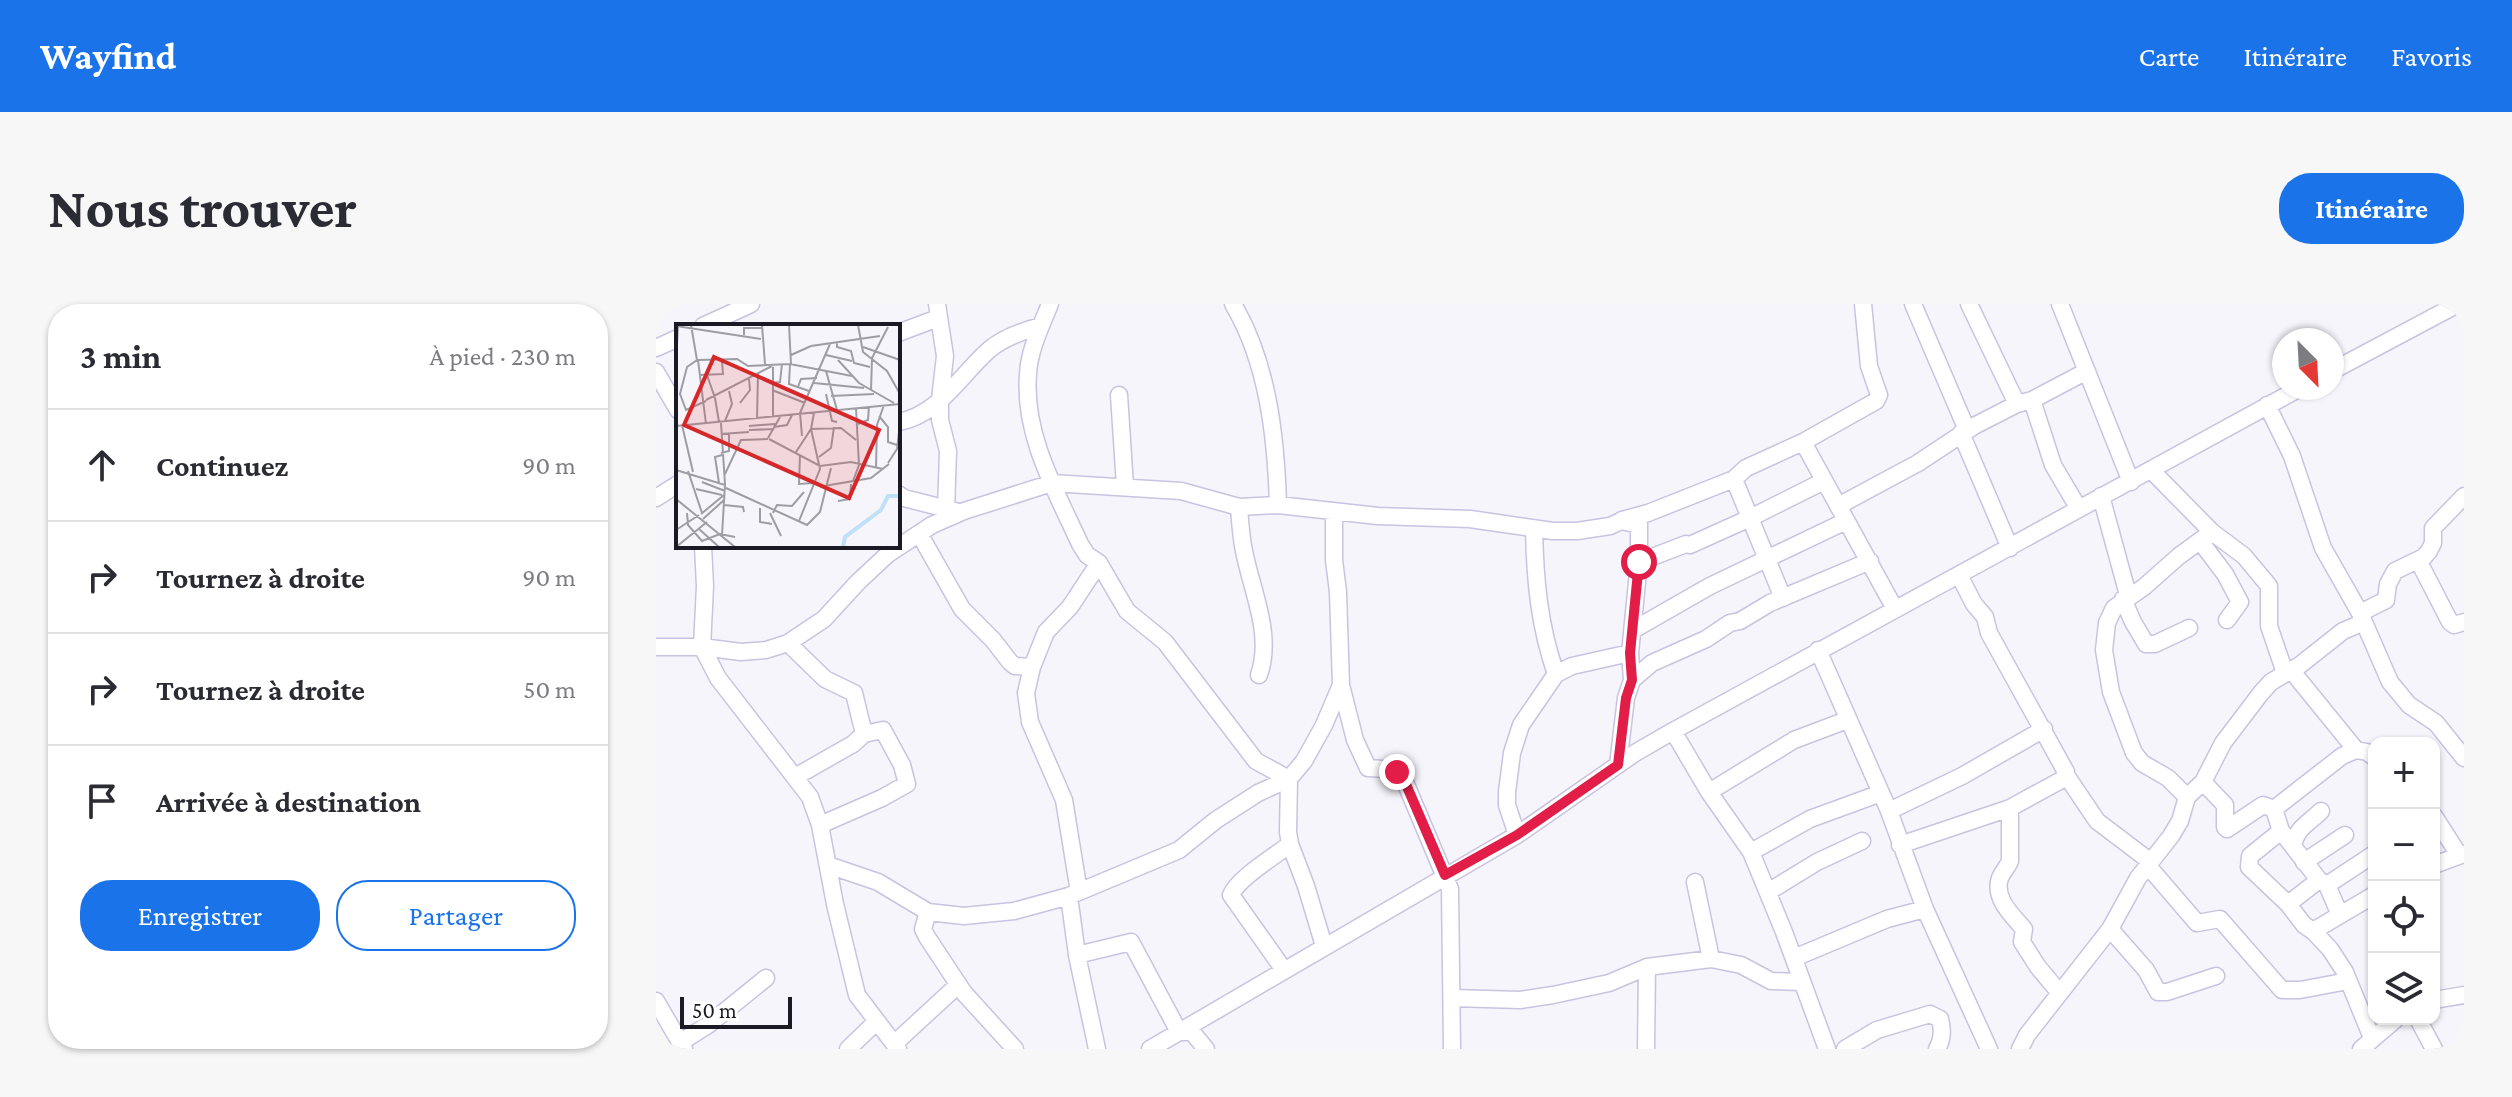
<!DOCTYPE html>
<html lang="fr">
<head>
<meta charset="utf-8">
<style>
  :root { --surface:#fff; --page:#f7f7f7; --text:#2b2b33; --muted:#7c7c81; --line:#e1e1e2; --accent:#1a73e8 }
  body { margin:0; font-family:"Crimson Pro",serif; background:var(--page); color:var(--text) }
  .controls { position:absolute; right:24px; bottom:24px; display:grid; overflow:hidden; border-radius:16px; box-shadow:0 2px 6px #0004 }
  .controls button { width:72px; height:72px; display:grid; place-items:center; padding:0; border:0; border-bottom:2px solid var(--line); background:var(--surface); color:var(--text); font:40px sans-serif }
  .compass { position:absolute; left:1616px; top:24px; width:72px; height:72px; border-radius:50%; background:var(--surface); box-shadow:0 2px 6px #0004; rotate:156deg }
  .scale { position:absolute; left:24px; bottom:20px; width:112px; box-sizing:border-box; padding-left:8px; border:4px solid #1b1923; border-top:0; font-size:22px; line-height:28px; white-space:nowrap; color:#1b1923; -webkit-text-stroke:6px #fff; paint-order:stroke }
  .stop { position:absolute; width:24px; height:24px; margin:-18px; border:6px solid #e11d48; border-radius:50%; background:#fff }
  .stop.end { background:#e11d48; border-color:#fff; box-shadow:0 2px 8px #0008 }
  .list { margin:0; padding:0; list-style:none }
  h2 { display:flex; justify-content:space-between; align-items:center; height:104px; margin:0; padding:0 32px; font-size:34px }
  h2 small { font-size:26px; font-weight:400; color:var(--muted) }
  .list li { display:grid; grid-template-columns:52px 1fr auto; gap:24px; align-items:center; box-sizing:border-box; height:112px; padding:0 32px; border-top:2px solid var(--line) }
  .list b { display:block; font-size:30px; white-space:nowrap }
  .list em { font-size:26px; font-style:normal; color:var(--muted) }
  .actions { display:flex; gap:16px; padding:24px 32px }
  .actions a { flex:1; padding:18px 0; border:2px solid var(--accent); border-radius:32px; text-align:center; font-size:28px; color:var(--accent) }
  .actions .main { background:var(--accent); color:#fff }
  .icon { flex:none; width:44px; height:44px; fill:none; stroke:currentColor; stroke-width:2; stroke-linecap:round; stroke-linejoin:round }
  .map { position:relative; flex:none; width:1808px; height:745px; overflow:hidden; border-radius:32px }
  header { display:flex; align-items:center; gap:48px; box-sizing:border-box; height:112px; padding:0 40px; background:var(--accent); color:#fff }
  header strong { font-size:38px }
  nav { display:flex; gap:44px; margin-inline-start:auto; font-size:28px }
  .intro { display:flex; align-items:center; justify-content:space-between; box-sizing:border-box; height:192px; padding:0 48px }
  h1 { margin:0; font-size:56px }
  .button { padding:20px 36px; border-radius:32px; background:var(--accent); color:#fff; font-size:28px; font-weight:700 }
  main { display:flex; gap:48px; padding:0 48px }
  aside { flex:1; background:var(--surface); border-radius:32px; box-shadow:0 2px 6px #0004 }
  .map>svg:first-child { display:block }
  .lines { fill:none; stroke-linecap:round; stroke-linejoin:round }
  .minor-casing { stroke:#c8c3e0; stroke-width:19 }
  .minor { stroke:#fff; stroke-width:16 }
  .route { stroke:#e11d48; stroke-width:10 }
  .inset-river { fill:none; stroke:#bfe0f8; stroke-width:4 }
  .inset-road { fill:none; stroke:#9e9da5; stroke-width:2 }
  .view { fill:#d62828; fill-opacity:0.15; stroke:#d62828; stroke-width:4 }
  .inset-edge { fill:none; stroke:#1b1923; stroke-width:4 }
</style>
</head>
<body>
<header>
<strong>Wayfind</strong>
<nav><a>Carte</a><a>Itinéraire</a><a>Favoris</a></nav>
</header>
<div class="intro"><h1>Nous trouver</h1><a class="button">Itinéraire</a></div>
<main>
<aside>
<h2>3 min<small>À pied · 230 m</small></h2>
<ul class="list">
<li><svg class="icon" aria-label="ahead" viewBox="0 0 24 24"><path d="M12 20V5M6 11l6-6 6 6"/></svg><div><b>Continuez</b></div><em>90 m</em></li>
<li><svg class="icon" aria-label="right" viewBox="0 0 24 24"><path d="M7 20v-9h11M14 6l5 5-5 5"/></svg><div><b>Tournez à droite</b></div><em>90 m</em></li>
<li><svg class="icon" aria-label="right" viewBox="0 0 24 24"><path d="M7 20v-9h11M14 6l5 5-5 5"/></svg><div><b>Tournez à droite</b></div><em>50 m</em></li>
<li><svg class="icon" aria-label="arrive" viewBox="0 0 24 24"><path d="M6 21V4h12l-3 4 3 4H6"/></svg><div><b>Arrivée à destination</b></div></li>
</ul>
<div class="actions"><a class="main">Enregistrer</a><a>Partager</a></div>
</aside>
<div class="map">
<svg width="1808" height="745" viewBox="0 0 1808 745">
  <rect width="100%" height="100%" fill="#f6f5fc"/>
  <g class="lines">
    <!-- minor casing -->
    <g class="minor-casing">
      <path id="minor" d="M281,0L289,52L284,96V116L292,147L290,207
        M394,0C385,22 373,47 372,70C367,131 400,187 424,240L431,251L443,259L471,307L509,338L600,457L633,475
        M577,0C612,59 620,133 622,201
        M1257,0L1311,126
        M1313,0L1361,100
        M1404,0L1475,178
        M47,22L95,0
        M242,29L282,14
        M0,44L22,34
        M1676,67L1802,0
        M0,68L22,106
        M463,91L469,182
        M1376,96L1397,161L1423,205
        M1611,101L1636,152L1667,244L1704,309L1734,378L1753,401L1780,419L1808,454
        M242,118C282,112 305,70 334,45C349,33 366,27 385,22
        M1305,129L1354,244
        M1147,138L1239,305
        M1495,166L1556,228L1588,252L1613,282V322L1629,369
        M1078,175L1127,294
        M242,190L248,194L299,207
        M1445,192L1472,291
        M0,194L22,180
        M1182,202L1262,159L1318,122L1361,100L1376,96L1431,67
        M583,203C584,217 585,233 588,247C596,288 617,330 603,371
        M966,216L992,209L1078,175L1090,164L1147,138L1220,97L1223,91L1213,62L1207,0
        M878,225C879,275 883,322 900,370
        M264,231L306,305L337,336L354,358L359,362L376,363
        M1544,237L1569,270L1584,298L1571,316
        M1034,241L1094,214L1168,177
        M47,242L49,282L46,343L62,374L154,493L164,521L179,600L201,691L242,745
        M1762,256L1794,318L1798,321L1808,318
        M983,258L1030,240
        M1303,271L1318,300L1329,313L1333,329L1410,468L1409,474L1354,504V557C1351,564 1347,567 1344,574C1337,594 1356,611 1368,625L1366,638L1382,663L1403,688
        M1467,295L1477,318L1490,340H1499L1533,324
        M1704,309L1730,296L1732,280L1739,267L1768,253L1773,247L1777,239V224L1808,192
        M977,326L1054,282L1190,217
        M132,339L169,375L198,389L208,430L197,440L139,473
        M0,343H46L85,348L110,346L132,339L168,315L202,278L232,250L276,221L308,207L396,179L525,187L583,203L622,201L722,212L814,215L897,227H921L954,222L965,217L979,220
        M1162,346L1233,507L1269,605L1333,745
        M1635,366L1700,446L1711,448L1718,453
        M976,376L996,359L1050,335L1074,319L1084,317L1114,299L1214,257
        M685,381L699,436L712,464C729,465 738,464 749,478L794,585L796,745
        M1017,427L1053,488L1095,548L1128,628L1171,745
        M962,461L970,394L976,376L974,349L983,258V220
        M1410,471L1441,517L1495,558
        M633,475L632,528L634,540L650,582L668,642
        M1547,478L1569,501V523L1571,525L1607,501L1618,505L1625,527L1663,576L1671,581L1684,611
        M1053,488L1138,436L1191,416
        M1531,493L1512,474L1486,459L1478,449L1455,388L1448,346L1451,319L1458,304L1488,283L1523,252L1556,228
        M1618,505L1686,452L1700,446
        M1233,507L1306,472L1388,425
        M1778,512L1803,551
        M164,521L226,494L251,480L246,461L227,426L208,430
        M1625,527L1594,552L1593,563L1632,600L1648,621L1657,627
        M861,531L851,501V488L856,449L865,421L900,370L916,362L974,349
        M1244,541L1354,504
        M1637,542C1640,524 1652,520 1665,507
        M1095,548L1154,515L1225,489
        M1648,558L1689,531
        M172,561L222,578L272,608L308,612L358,607L413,592L523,546L560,516L602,489L633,475L648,457L668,421L685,381L682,288L678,256V207
        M1778,561L1808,550
        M1492,562L1541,619L1564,615L1626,686H1644L1692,677
        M1039,578L1055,655
        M1671,581L1718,550
        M423,588L408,496L374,418L370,389L376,363L390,328L414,303L443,259
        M1112,588L1161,558L1206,537
        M413,592L421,651L441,745
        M1632,600L1663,576
        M272,608L267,625L271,633L308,689L359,745
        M1454,625L1490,666L1502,688H1511L1560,672
        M421,651L475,638L523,728H536L550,745
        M1138,654L1231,615L1269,605
        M628,666L575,591C582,574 618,553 634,540
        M796,694L864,696L897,691L953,679L991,663L1055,655L1085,661L1115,677L1146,678
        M1778,696L1808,691
        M0,697L28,745
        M1762,715L1778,745
        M1716,734L1689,668L1674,645L1657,627L1718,591
        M25,738L52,721L110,674
        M239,739L302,681
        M192,745L220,718
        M494,745L861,531L979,449L1017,427L1644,84
        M990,745L991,663
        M1189,745L1221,726L1274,710L1284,715C1287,726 1287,735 1281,745
        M1364,745L1371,731L1454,625L1482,574L1515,532L1524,517L1531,493L1547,478L1567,439L1605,389L1615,378L1644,361L1687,327L1708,318
        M1705,745L1740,715
        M1806,745L1808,744"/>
    </g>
    <!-- minor -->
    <use href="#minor" class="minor"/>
  </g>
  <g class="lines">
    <!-- route -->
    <path class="route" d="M741,468L749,478L789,571L861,531L962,461L970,394L976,376L974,349L983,258"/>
  </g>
  <!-- overview -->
  <g transform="translate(20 20)">
    <rect width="224" height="224" fill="#f6f5fc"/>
    <path class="inset-river" d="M167,223L169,213L205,186L212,172H224"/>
    <path class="inset-road" d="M15,1L21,36L11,43L4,70L10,86L30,77M86,1L89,40M113,1L115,40M182,1L187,28L211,47L224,70M0,2L85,15M68,11V4H87M161,18V23L175,27L178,39L194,43M187,23L224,36M115,31L135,22L204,12M150,31L176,37M22,36L61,35L72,42L114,40L176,52M22,36L30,100M162,36L183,59L218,79M0,39L2,2M114,40L113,60L133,67M97,43V93M150,47L161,86M24,51L47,50L46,38M31,51L39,74M96,59L104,58L106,40M138,59L188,64M122,63L125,55L141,54M96,66L129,79M195,67L196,34L212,3M150,70L156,97L161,98M155,72L198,70M39,74L43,98M30,76L96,42M64,79L74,66L73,55M203,92L212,103V118L221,121M81,95L82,49M49,97L56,80L53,67M45,99L49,160M182,100L192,96L193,82M6,101L17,148M0,102L224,80M73,102L99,100M98,103L111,101L116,91M73,106L97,105M45,110L73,108M126,112L124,89L154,20M92,114L104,93M93,115L144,142L175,138L207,145M120,128L135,105L165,104L180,116M45,129L53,127V110M124,131L123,160L137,159M143,133L155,124L158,103M212,139L221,125L224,99M200,144L201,101L208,81M0,146L49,161L46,211M12,147L26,189M49,150L65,116L92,115M177,157L183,141L180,84M26,158L49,167M43,159L39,133L46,131M148,162L195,154L213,140M50,164L131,201L144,188L155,144M20,165L46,171M0,175L59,223M162,177L174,175L175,160M48,181L67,183L68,188M84,184V198L96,200M11,189L12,201L26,217L44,210L59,213M94,189L105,212M97,189L101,181L116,182L128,168M25,190L48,171M27,195L48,176M123,197L144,145L135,105L138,89M23,205L43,223M0,206L23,191M0,223L31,198"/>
    <path class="view" d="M38,33L203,106L173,174L8,101Z"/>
    <rect width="224" height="224" class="inset-edge"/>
  </g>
</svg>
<div class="controls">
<button>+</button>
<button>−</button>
<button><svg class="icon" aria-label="locate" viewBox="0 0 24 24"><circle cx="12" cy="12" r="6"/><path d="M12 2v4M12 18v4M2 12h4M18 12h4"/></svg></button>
<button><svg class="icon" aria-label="layers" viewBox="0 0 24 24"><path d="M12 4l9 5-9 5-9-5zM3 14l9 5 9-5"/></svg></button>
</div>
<svg class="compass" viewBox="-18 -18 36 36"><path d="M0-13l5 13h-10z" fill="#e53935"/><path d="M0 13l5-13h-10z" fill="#7c7c81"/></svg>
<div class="scale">50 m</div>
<div class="stop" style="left:983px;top:258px"></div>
<div class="stop end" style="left:741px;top:468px"></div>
</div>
</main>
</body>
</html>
